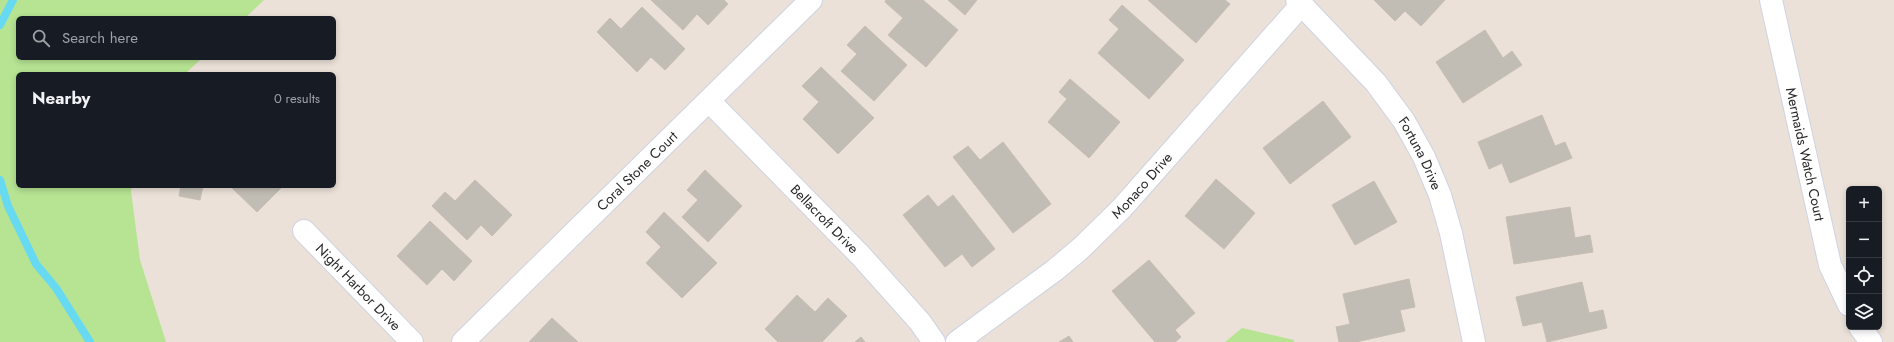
<!DOCTYPE html>
<html lang="en">
<head>
<meta charset="utf-8">
<style>
  :root { --surface:#171b24; --page:#20242c; --text:#f1f3f6; --muted:#9ea1a6; --line:#363941 }
  body { margin:0; font-family:Jost,sans-serif; background:var(--page); color:var(--text) }
  .controls { position:absolute; right:12px; bottom:12px; display:grid; overflow:hidden; border-radius:6px; box-shadow:0 2px 6px #0003 }
  .controls button { width:36px; height:36px; display:grid; place-items:center; padding:0; border:0; border-bottom:1px solid var(--line); background:var(--surface); color:var(--text); font:20px sans-serif }
  .list { margin:0; padding:0; list-style:none }
  h2 { display:flex; justify-content:space-between; align-items:center; height:52px; margin:0; padding:0 16px; font-size:17px }
  h2 small { font-size:13px; font-weight:400; color:var(--muted) }
  .icon { flex:none; width:22px; height:22px; fill:none; stroke:currentColor; stroke-width:2; stroke-linecap:round; stroke-linejoin:round }
  .map { position:relative; flex:none; width:1894px; height:342px; overflow:hidden }
  .search { position:absolute; background:var(--surface); box-shadow:0 2px 6px #0003; left:16px; top:16px; width:320px; height:44px; display:flex; align-items:center; gap:10px; box-sizing:border-box; padding:0 14px; border-radius:6px; color:var(--muted); font-size:15px }
  .panel { position:absolute; background:var(--surface); box-shadow:0 2px 6px #0003; left:16px; top:72px; width:320px; height:116px; border-radius:6px }
  .map>svg:first-child { display:block }
  .green { fill:#b6e493 }
  .lines { fill:none; stroke-linecap:round; stroke-linejoin:round }
  .stream { stroke:#67d9f1; stroke-width:8 }
  .building { fill:#c2bdb4; stroke:#c6bdb3 }
  .minor-casing { stroke:#ced3e2; stroke-width:24 }
  .minor { stroke:#fff; stroke-width:22 }
  .labels { text-anchor:middle; stroke-width:3; stroke-linejoin:round; paint-order:stroke }
  .street-label { font-size:14px; fill:#282828; stroke:#fff }
</style>
</head>
<body>
<div class="map">
<svg width="1894" height="342" viewBox="0 0 1894 342">
  <rect width="100%" height="100%" fill="#ebe1d8"/>
  <!-- green -->
  <path class="green" d="M0,0H264L245,18H18V58H202L185,74H18V186H132L131,191L140,260L166,342H0Z
    M1242,328L1294,340V342H1225Z"/>
  <g class="lines">
    <!-- stream -->
    <path class="stream" d="M0,25L13,0
      M0,180L8,206L36,264L56,288L90,342"/>
  </g>
  <!-- building -->
  <path class="building" d="M651,0H724L728,4L708,25L697,14L683,30Z
    M886,0H923L958,30L926,67L888,35L903,18L885,2Z
    M948,0H977L965,15Z
    M1148,0H1225L1230,4L1196,43Z
    M1374,0H1445L1421,26L1405,11L1395,21Z
    M1122,5L1184,60L1149,99L1098,53L1119,29L1109,20Z
    M642,7L685,49L665,70L651,57L637,72L597,32L610,18L621,29Z
    M865,26L907,65L874,101L841,71L857,54L847,45Z
    M1485,30L1503,58L1512,51L1522,65L1463,103L1436,62Z
    M821,67L874,118L838,154L803,119L819,102L802,86Z
    M1070,79L1120,122L1089,158L1048,122L1067,99L1059,92Z
    M1323,101L1351,137L1290,184L1263,148Z
    M1542,115L1555,146L1565,142L1572,158L1510,183L1502,163L1489,169L1478,142Z
    M1003,142L1051,204L1013,233L953,157L968,146L980,160Z
    M705,170L742,206L708,242L682,217L698,200L687,190Z
    M1216,179L1255,213L1224,249L1185,216Z
    M475,180L512,215L492,236L481,225L467,240L432,206L445,192L455,201Z
    M1374,181L1397,222L1355,245L1332,205Z
    M181,186H203L200,200L179,196Z
    M230,186H283L257,212Z
    M928,195L938,207L953,195L995,249L972,267L962,254L945,267L903,215Z
    M1570,207L1575,238L1590,235L1593,252L1514,264L1506,217Z
    M664,212L717,263L682,298L646,263L661,247L646,232Z
    M430,221L472,261L454,281L442,269L427,285L397,256Z
    M1149,260L1195,313L1175,330L1181,337L1175,342H1155L1112,291Z
    M1409,279L1415,307L1400,310L1405,331L1356,342H1339L1336,327L1350,324L1343,294Z
    M1582,282L1589,313L1603,310L1607,328L1547,342L1542,322L1523,326L1516,297Z
    M797,295L815,312L828,298L847,316L822,342H778L765,329Z
    M552,318L578,342H529Z
    M1069,336L1073,342H1059Z
    M861,337L865,342H855Z"/>
  <g class="lines">
    <!-- minor casing -->
    <g class="minor-casing">
      <g id="minor">
        <path id="s1" d="M1297,0L1376,83L1404,121L1424,157L1440,195L1451,233L1474,342"/>
        <path id="s2" d="M1771,0L1830,265L1849,305"/>
        <path id="s3" d="M709,101L861,256L920,322L934,342"/>
        <path id="s4" d="M304,231L412,342"/>
        <path d="M1860,327L1871,342"/>
        <path id="s5" d="M463,342L811,0"/>
        <path id="s6" d="M957,342L1055,270L1080,249L1122,208L1302,4"/>
      </g>
    </g>
    <!-- minor -->
    <use href="#minor" class="minor"/>
  </g>
  <g class="labels">
    <!-- street labels -->
    <g class="street-label">
      <text dy="5" stroke="none"><textPath href="#s1" startOffset="198">Fortuna Drive</textPath></text>
      <text dy="5" stroke="none"><textPath href="#s2" startOffset="158">Mermaids Watch Court</textPath></text>
      <text dy="5" stroke="none"><textPath href="#s5" startOffset="244">Coral Stone Court</textPath></text>
      <text dy="5" stroke="none"><textPath href="#s6" startOffset="243">Monaco Drive</textPath></text>
      <text dy="5" stroke="none"><textPath href="#s3" startOffset="165">Bellacroft Drive</textPath></text>
      <text dy="5" stroke="none"><textPath href="#s4" startOffset="78">Night Harbor Drive</textPath></text>
    </g>
  </g>
</svg>
<div class="controls">
<button>+</button>
<button>−</button>
<button><svg class="icon" aria-label="locate" viewBox="0 0 24 24"><circle cx="12" cy="12" r="6"/><path d="M12 2v4M12 18v4M2 12h4M18 12h4"/></svg></button>
<button><svg class="icon" aria-label="layers" viewBox="0 0 24 24"><path d="M12 4l9 5-9 5-9-5zM3 14l9 5 9-5"/></svg></button>
</div>
<div class="search"><svg class="icon" aria-label="search" viewBox="0 0 24 24"><circle cx="10" cy="10" r="6"/><path d="M15 15l6 6"/></svg>Search here</div>
<section class="panel">
<h2>Nearby<small>0 results</small></h2>
<ul class="list">
</ul>
</section>
</div>
</body>
</html>
